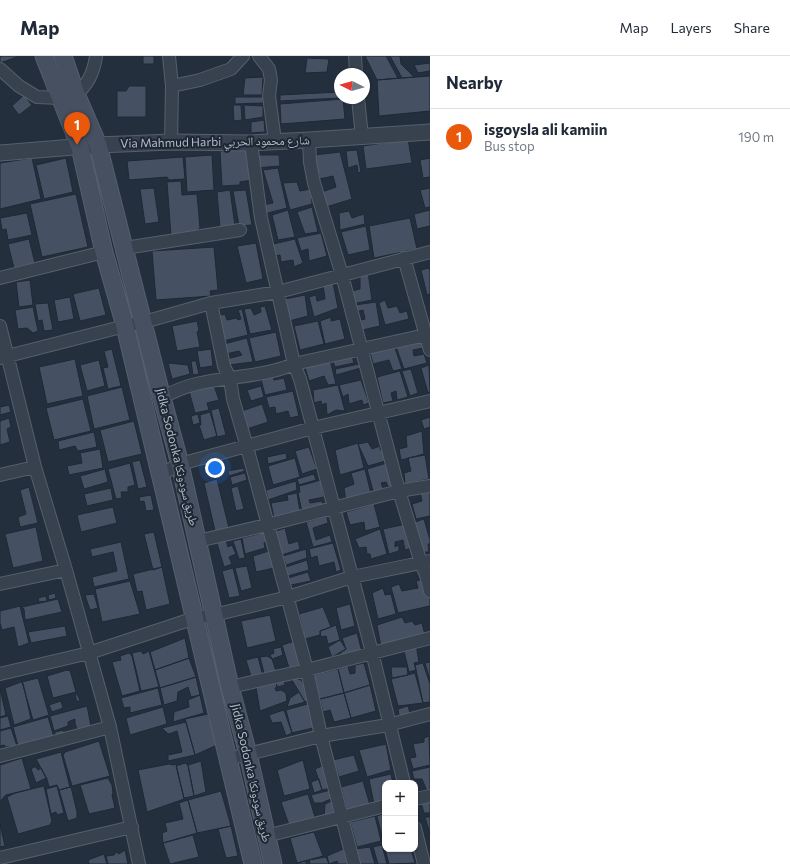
<!DOCTYPE html>
<html lang="en">
<head>
<meta charset="utf-8">
<style>
  :root { --surface:#fff; --page:#f6f6f7; --text:#1f2937; --muted:#747a83; --line:#e0e1e3; --accent:#ea580c }
  body { margin:0; font-family:Commissioner,"Noto Naskh Arabic",sans-serif; background:var(--page); color:var(--text) }
  .controls { position:absolute; right:12px; bottom:12px; display:grid; overflow:hidden; border-radius:8px; box-shadow:0 1px 3px #0004 }
  .controls button { width:36px; height:36px; display:grid; place-items:center; padding:0; border:0; border-bottom:1px solid var(--line); background:var(--surface); color:var(--text); font:20px sans-serif }
  .compass { position:absolute; left:334px; top:12px; width:36px; height:36px; border-radius:50%; background:var(--surface); box-shadow:0 1px 3px #0004; rotate:275deg }
  .you { position:absolute; left:215px; top:412px; width:14px; height:14px; margin:-10px; border:3px solid #fff; border-radius:50%; background:#1a73e8; box-shadow:0 0 0 6px #1a73e833 }
  .badge { display:grid; place-items:center; width:26px; height:26px; border-radius:50%; background:var(--accent); color:#fff; font-size:13px; font-weight:700 }
  .pin { position:absolute; translate:-50% -33px; filter:drop-shadow(0 1px 2px #0008) }
  .pin::after { content:''; position:absolute; top:21px; width:14px; height:12px; background:inherit; clip-path:polygon(0 0,100% 0,50% 100%) }
  .list { margin:0; padding:0; list-style:none }
  h2 { display:flex; justify-content:space-between; align-items:center; height:52px; margin:0; padding:0 16px; font-size:17px }
  h2 small { font-size:13px; font-weight:400; color:var(--muted) }
  .list li { display:grid; grid-template-columns:26px 1fr auto; gap:12px; align-items:center; box-sizing:border-box; height:56px; padding:0 16px; border-top:1px solid var(--line) }
  .list b { display:block; font-size:15px; white-space:nowrap }
  .list p { margin:0; font-size:13px; white-space:nowrap; color:var(--muted) }
  .list em { font-size:13px; font-style:normal; color:var(--muted) }
  .map { position:relative; flex:none; width:430px; height:808px; overflow:hidden }
  header { display:flex; align-items:center; gap:24px; box-sizing:border-box; height:56px; padding:0 20px; background:var(--surface); border-bottom:1px solid var(--line) }
  header strong { font-size:19px }
  nav { display:flex; gap:22px; margin-inline-start:auto; font-size:14px }
  main { display:flex }
  aside { flex:1; background:var(--surface) }
  .map>svg:first-child { display:block }
  .building { fill:#455162; stroke:#1f2835 }
  .lines { fill:none; stroke-linecap:round; stroke-linejoin:round }
  .minor-casing { stroke:#565f6c; stroke-width:14 }
  .tertiary-casing { stroke:#565f6c; stroke-width:17 }
  .secondary-casing { stroke:#565f6c; stroke-width:19 }
  .minor { stroke:#38414e; stroke-width:12 }
  .tertiary { stroke:#38414e; stroke-width:15 }
  .secondary { stroke:#465061; stroke-width:17 }
  .labels { text-anchor:middle; stroke-width:4; stroke-linejoin:round; paint-order:stroke }
  .street-label { font-size:12px; fill:#b4bcc9; stroke:#1d2633 }
</style>
</head>
<body>
<header>
<strong>Map</strong>
<nav><a>Map</a><a>Layers</a><a>Share</a></nav>
</header>
<main>
<div class="map">
<svg width="430" height="808" viewBox="0 0 430 808">
  <rect width="100%" height="100%" fill="#242f3e"/>
  <!-- building -->
  <path class="building" d="M2,0H20L0,7V1Z
    M143,0H154V8H143Z
    M365,0H386L398,22L377,24Z
    M390,0H400L401,8L414,21L402,22Z
    M307,2L329,3L327,16L305,17Z
    M430,7V15L418,17L414,9Z
    M430,20V55L379,60L377,24Z
    M263,21L262,39H243L245,22Z
    M129,30H146V61H117V35H126Z
    M340,36V42L280,45V39Z
    M24,39L32,49L19,59L12,50Z
    M235,41H264L263,47L235,48Z
    M343,43L345,63L281,68L280,48Z
    M233,49H241L242,64L234,65Z
    M244,49L263,50V61L245,64Z
    M264,64L265,76L251,77V66Z
    M408,83L412,107L366,113L363,90Z
    M248,93L252,124L240,126V129L222,130L220,95Z
    M357,94L361,116L358,117L357,109L348,112L346,95Z
    M340,96L352,143L326,151L322,136L336,131L333,120L320,123L314,99Z
    M212,99L214,134L187,136L185,101Z
    M255,99H279L280,110L255,112Z
    M183,101L185,123L169,124L167,121L129,124L127,105Z
    M32,102L41,143L0,153V107Z
    M66,102L73,136L44,143L36,109Z
    M430,102V121L423,122L420,104Z
    M278,112L287,152L264,158L263,149L273,147L263,114Z
    M181,125L182,139L197,138L200,172L193,178L171,180L167,126Z
    M297,126L300,135L311,133L312,148L290,154L283,127Z
    M154,132L159,166L145,168L140,133Z
    M430,132V151L425,152L420,134Z
    M230,134L235,170L220,172L217,136Z
    M246,134L252,169L239,170L233,135Z
    M76,138L88,191L42,201L30,148Z
    M312,151L318,176L305,178L297,156Z
    M288,154L295,181L278,184L272,159Z
    M430,154V170L417,173L414,158Z
    M349,155L352,162L364,158L365,168L340,174L339,157Z
    M27,157L32,179L8,184L6,173L2,174L0,162Z
    M410,162L417,193L374,202L369,170Z
    M366,170L370,194L348,199L341,176Z
    M321,177L327,200L309,205L308,193L301,195L297,182Z
    M29,183L35,207L14,212L8,188Z
    M295,183L303,207L294,211L293,204L281,206L280,199L272,201L269,189Z
    M256,187L263,223L246,227L237,190Z
    M214,191L218,234L210,235L211,240L156,244L152,195Z
    M429,212L430,215V238L427,239L421,214Z
    M368,216L372,244L352,248V235L360,233V219Z
    M30,224L33,249L19,251L16,226Z
    M333,227L338,252L314,261L309,241L316,239L317,245L325,243L323,229Z
    M99,232L106,259L80,265L73,238Z
    M305,239L308,260L289,265L285,243Z
    M70,241L74,263L58,266L54,244Z
    M385,244L388,252L397,250L400,257L407,255L409,263L385,269L379,247Z
    M376,246L380,270L358,275L356,265L365,263L363,254L356,256L355,249Z
    M48,247L53,274L44,275L42,264L38,265L35,248Z
    M265,250L272,274L250,278L244,253L251,252L254,259L261,256L260,251Z
    M33,251L38,275L33,277L27,272L18,273L15,254Z
    M242,253L248,279L223,285L217,260L225,258L227,264L237,262L238,264L241,263L238,254Z
    M331,261V265L340,263L345,283L325,288L320,265Z
    M197,265L199,274L197,276L200,291L177,295L172,270Z
    M318,265L324,288L300,294L294,270Z
    M276,276L281,300L255,306L249,282Z
    M247,282L253,306L228,309L227,303L242,299L239,295L226,298L224,288Z
    M420,282L423,292L413,294L414,300L424,298L427,307L404,313L395,288Z
    M394,289L402,313L393,315L389,304L373,308L370,296Z
    M112,293L121,330L108,333L103,312L108,311L104,295Z
    M211,293L213,310L200,312L197,295Z
    M351,296L354,307L335,311L332,302Z
    M75,303L83,340L47,348L39,311Z
    M99,304L105,330L87,335L80,309Z
    M330,304L336,328L328,329L324,320L309,325L305,311Z
    M191,305H196L199,318L193,319Z
    M168,307L188,309L190,318L172,323Z
    M359,308L361,312L336,319L335,313Z
    M429,309L430,336L428,337L421,312Z
    M411,313L418,337L410,340L402,315Z
    M400,315L408,341L397,344L396,335L391,337L393,345L383,347L377,321Z
    M273,316L274,324L284,322L287,334L265,339L260,319Z
    M361,324L369,347L363,349L362,344L349,348L348,338L343,341L339,329Z
    M213,327L219,344L207,347L209,354L195,357L189,335Z
    M338,329L345,355L336,354L327,359L326,347L322,349L321,345L314,347L313,334Z
    M261,330L264,341L251,345L247,334Z
    M122,331L130,364L94,373L87,340Z
    M293,335L299,360L290,362L288,355L276,358L275,351L269,352L266,341Z
    M83,343L91,375L54,384L46,352Z
    M262,348L268,366L247,373L239,356Z
    M9,349L11,356L0,359V351Z
    M219,352L226,379L217,381L211,354Z
    M210,356L217,380L204,384L199,369H201L200,359Z
    M198,358L200,367L193,369L191,360Z
    M430,361V371L424,373L421,364Z
    M9,362L11,371L7,373L10,386L0,389V365Z
    M134,365L142,398L108,406L100,374Z
    M422,375L424,398L401,404L399,393L407,391L406,380Z
    M94,376L97,391L78,395L75,390L59,394L58,385Z
    M368,386L372,393L380,390V394L386,392L389,404L368,410L358,388Z
    M358,387L364,412L340,419L335,394Z
    M309,391L317,413L302,418L295,395Z
    M100,393L103,412L69,419L67,410L82,407L80,397Z
    M286,397L287,403L268,408L267,401Z
    M425,399L429,423L405,428L404,417L411,415L408,402Z
    M295,402L300,421L273,429L268,410Z
    M140,404L147,431L138,433L132,406Z
    M390,406L397,431L389,433L386,426L381,427L384,435L374,438L367,413Z
    M130,407L135,429L128,431V436H121L122,442L116,443L108,413Z
    M243,412L245,415L229,420L228,415Z
    M105,413L108,426L84,433L80,420Z
    M365,413L371,438L346,445L344,432L354,428L351,417Z
    M245,417L247,424L232,429L230,421Z
    M314,418L316,424L299,429L297,423Z
    M217,423L229,472L215,475L204,427Z
    M321,424L324,441L309,444L310,447L322,445L324,450L302,456L298,437L300,436L299,430Z
    M296,425L297,434L268,444L266,434Z
    M238,430L244,453L236,455L231,432Z
    M29,431L38,467L20,471L18,461L26,458L20,434Z
    M111,432L113,444L87,450L84,438Z
    M430,434V460L416,463L412,448L422,445L420,436Z
    M297,437L300,456L274,462L271,447L288,444L287,439Z
    M151,439L154,454L146,455L144,445L140,446L139,441Z
    M374,448L380,471L365,475L364,466L350,469L346,456Z
    M113,451L117,467L81,476L77,459Z
    M327,460L328,467L313,472L316,484L330,479L332,486L313,491L306,466Z
    M424,463L430,484V488H428L429,496H422L415,466Z
    M406,468L412,492L405,494L403,484L395,486V491L399,489V495L389,498L383,473Z
    M36,471L43,505L13,512L5,478Z
    M285,472L289,488L298,485L300,493L282,499L276,475Z
    M380,473L387,498L371,503L370,498H367L366,491L359,492L355,483Z
    M154,476L162,511L153,514L144,478Z
    M266,476L269,485L264,487L265,492L245,498L242,482Z
    M225,481L228,491L232,489L236,498L229,501L232,508L224,511L216,484Z
    M241,483L245,502L239,503L233,485Z
    M121,486L129,523L94,531L92,521L117,515L113,496L92,501L90,493Z
    M333,487L341,514L336,516L334,506L319,510L317,500L311,502L309,493Z
    M306,493L307,502L286,509L283,500Z
    M269,495L274,512L256,516L253,500Z
    M307,504L309,514L288,520L286,511Z
    M247,510L252,532L241,535L235,512Z
    M162,511L170,548L146,554L142,535L137,536L133,518Z
    M233,512L240,540L229,542L222,515Z
    M308,516L311,525L291,529L288,522Z
    M427,522L430,538V550L398,557L391,531L399,528L402,535L418,532L416,525Z
    M130,525L140,558L102,566L95,533Z
    M383,532L385,539L391,538L396,558L378,563L372,537Z
    M55,537L56,542L49,544L48,539Z
    M94,538L98,552L90,554L85,539Z
    M46,540L47,545L39,546L38,542Z
    M58,543L62,556L25,564L24,553L22,551Z
    M350,548L355,570L341,574L336,552Z
    M20,550L29,587L18,591L14,571L2,574L0,567V555Z
    M323,551L331,571L320,575V579L305,583L299,558Z
    M270,559L276,585L247,592L241,565Z
    M402,561L405,567L412,565L415,569L422,567L425,579L381,591L377,569Z
    M336,569L340,584L328,588L326,580L321,581L320,575Z
    M65,570L67,580L31,587L28,576Z
    M357,577L362,596L342,601L340,597L346,593L342,582Z
    M185,582L189,602L155,614L150,596Z
    M340,584L346,593L332,601L328,591Z
    M295,585L303,608L289,612L282,589Z
    M416,588L419,606L414,607L416,614L409,616L403,591Z
    M281,591L283,599L272,603L270,599L274,597L273,593Z
    M141,595L143,598L149,595L159,631L141,635L132,597Z
    M129,597L132,600L140,635L122,640L112,606L121,604L120,600Z
    M267,600L272,603L277,618L265,621L260,601Z
    M258,601L263,620L252,624L246,604Z
    M189,602L196,621L160,632L155,614Z
    M430,606V624L425,607Z
    M364,607L370,629L344,637L338,613L348,610L350,618L355,617V609Z
    M423,607L430,628V646L423,647L415,609Z
    M391,611H407L408,619L392,622Z
    M338,613L344,637L320,643L313,619Z
    M67,614L68,615L70,614L76,636L53,642L47,620Z
    M415,617L423,647L398,650L391,623Z
    M284,620L285,629L277,631L275,621Z
    M196,621L200,639L191,641L188,631L178,636L177,645L164,649L160,632Z
    M275,621L277,631L275,632L276,635L281,634L286,637L287,645L260,655L255,626Z
    M293,621L301,624L307,632L309,644L305,646L292,624Z
    M38,622L49,659L33,664L22,626Z
    M21,626L23,627L31,663L14,669L5,632Z
    M370,629L376,655L351,662L344,637Z
    M0,632L6,659L0,661Z
    M158,632L162,649L130,657V651L124,652L121,642Z
    M299,636L305,646L287,651L290,642Z
    M344,637L351,662L334,666L330,654L323,656L320,643Z
    M77,638L80,644L77,646L75,639Z
    M200,639L204,657L173,666L174,656L189,651L188,644Z
    M61,645L63,652L52,656L49,649Z
    M311,647L317,671L292,677L286,654Z
    M87,650L91,670L78,675L75,668V663L68,666V670L54,675L50,660Z
    M408,650L410,657L399,660L398,653Z
    M163,651L167,668L130,679L126,662Z
    M284,654L292,677L286,680L281,666L272,667L269,659Z
    M208,658L217,689L195,699L185,663Z
    M8,660L11,671L0,674V662Z
    M48,661L54,681L18,690L13,671Z
    M186,666L195,699L168,705V699L182,696L177,675L169,678L167,677L162,672Z
    M11,672L17,690L6,691L4,689L0,690V675Z
    M63,674L65,678L55,680V676Z
    M429,680L430,709L413,713L410,702L416,701L413,688L424,686V682Z
    M99,685L110,720L72,730L63,699L65,696Z
    M386,688L391,714L367,721L359,694Z
    M61,696L70,731L59,734L57,729L49,731L47,723L36,703Z
    M354,699L359,715L339,721L333,704Z
    M22,702L31,733L6,739L0,745V709Z
    M303,704L310,733L284,740L277,714Z
    M201,705L206,736L194,740L188,709Z
    M185,707L188,709L194,740L184,742L176,710Z
    M169,708L173,709L176,708L184,743L147,756L138,714Z
    M324,709L331,732L322,734L315,713Z
    M34,711H36L38,714L41,712L46,722L36,727L31,713Z
    M430,711V735H427L422,723H414L412,715Z
    M391,718L393,727H385V745L374,748L369,723Z
    M108,722L112,729L113,737L112,739L115,752L89,758L80,729Z
    M319,723L322,734L314,737L311,726Z
    M363,725L370,749L347,755L341,731Z
    M44,730L52,765L50,769L18,778L7,741L15,737Z
    M57,730L64,757L57,759L56,756L51,758L46,733Z
    M71,731L77,756V762L68,765L59,734Z
    M331,734L333,742L322,747H314L311,739Z
    M221,735L231,770L197,777L188,744Z
    M308,738L315,761L289,769L281,746Z
    M188,744L197,777L163,787L162,777L167,775L165,767L183,763L179,747Z
    M334,744L340,757L324,761L325,748Z
    M430,746V757H424L421,747Z
    M385,757V784H383L377,760Z
    M375,760L381,785L357,791L350,766Z
    M425,761H430V778Z
    M0,768L5,790L0,791Z
    M231,770L238,800L226,802L218,773Z
    M314,776L323,800L297,807L290,782Z
    M193,779L199,801L170,808L163,787Z
    M382,789L387,808H378L373,791Z
    M348,791L351,808H338L337,805L329,808L327,800Z
    M370,791L375,808H360L356,793Z
    M385,793H411L415,807L389,808Z
    M125,794L128,808H108L106,800L114,799L116,796L119,798Z
    M104,798L107,808H89L88,804Z
    M326,801L329,808H310L309,804Z
    M305,805L307,808H297V807Z"/>
  <g class="lines">
    <!-- minor casing -->
    <g class="minor-casing">
      <path id="minor" d="M169,0L172,30L171,86
        M259,0L269,13L271,24L269,40L275,85
        M355,0L356,18
        M0,13L19,30L37,41L60,42
        M172,30L200,24L231,13L243,0
        M76,38C88,29 94,15 96,0
        M358,42L362,81
        M309,84L310,106L314,127L342,219L399,435L421,507L426,519L430,535
        M251,87L261,162L294,308L300,323L372,596L404,727
        M125,192L240,174
        M404,202L430,294
        M0,222L104,196
        M211,247L224,310L230,323L233,343L247,391L307,614L321,680L354,808
        M0,270L35,411L66,514L110,671L139,808
        M0,302L125,270L144,266L211,247L278,236L430,196
        M162,342C202,317 252,326 294,308L430,278
        M0,419L35,411
        M160,419L180,408L313,372L430,345
        M198,485L267,469L399,435L430,430
        M0,528L66,514
        M0,618L89,597L195,562L214,559L288,541L352,521L430,505
        M230,631L307,614L430,582
        M0,700L110,671
        M228,703L321,680L388,669L430,658
        M415,743L430,740
        M415,772L424,808
        M266,780L385,750
        M0,802L132,771"/>
    </g>
    <!-- tertiary casing -->
    <g class="tertiary-casing">
      <path id="tertiary" d="M0,97L98,89L171,86L251,87L309,84L430,76"/>
    </g>
    <!-- secondary casing -->
    <g class="secondary-casing">
      <path id="secondary" d="M44,0L80,91L104,196L125,270L253,808
        M63,0L76,38L98,89L162,342L180,408L230,631L248,698L273,808"/>
    </g>
    <!-- minor -->
    <use href="#minor" class="minor"/>
    <!-- tertiary -->
    <use href="#tertiary" class="tertiary"/>
    <!-- secondary -->
    <use href="#secondary" class="secondary"/>
  </g>
  <g class="labels">
    <!-- street labels -->
    <g class="street-label">
      <text transform="translate(215 86) rotate(-1)" y="4">Via Mahmud Harbi شارع محمود الحربي</text>
      <text transform="translate(177 401) rotate(76)" y="4">Jidka Sodonka طريق سودونكا</text>
      <text transform="translate(251 717) rotate(77)" y="4">Jidka Sodonka طريق سودونكا</text>
    </g>
  </g>
</svg>
<div class="controls">
<button>+</button>
<button>−</button>
</div>
<svg class="compass" viewBox="-18 -18 36 36"><path d="M0-13l5 13h-10z" fill="#e53935"/><path d="M0 13l5-13h-10z" fill="#747a83"/></svg>
<div class="you"></div>
<div class="pin badge" style="left:77px;top:89px">1</div>
</div>
<aside>
<h2>Nearby<small></small></h2>
<ul class="list">
<li><span class="badge">1</span><div><b>isgoysla ali kamiin</b><p>Bus stop</p></div><em>190 m</em></li>
</ul>
</aside>
</main>
</body>
</html>
